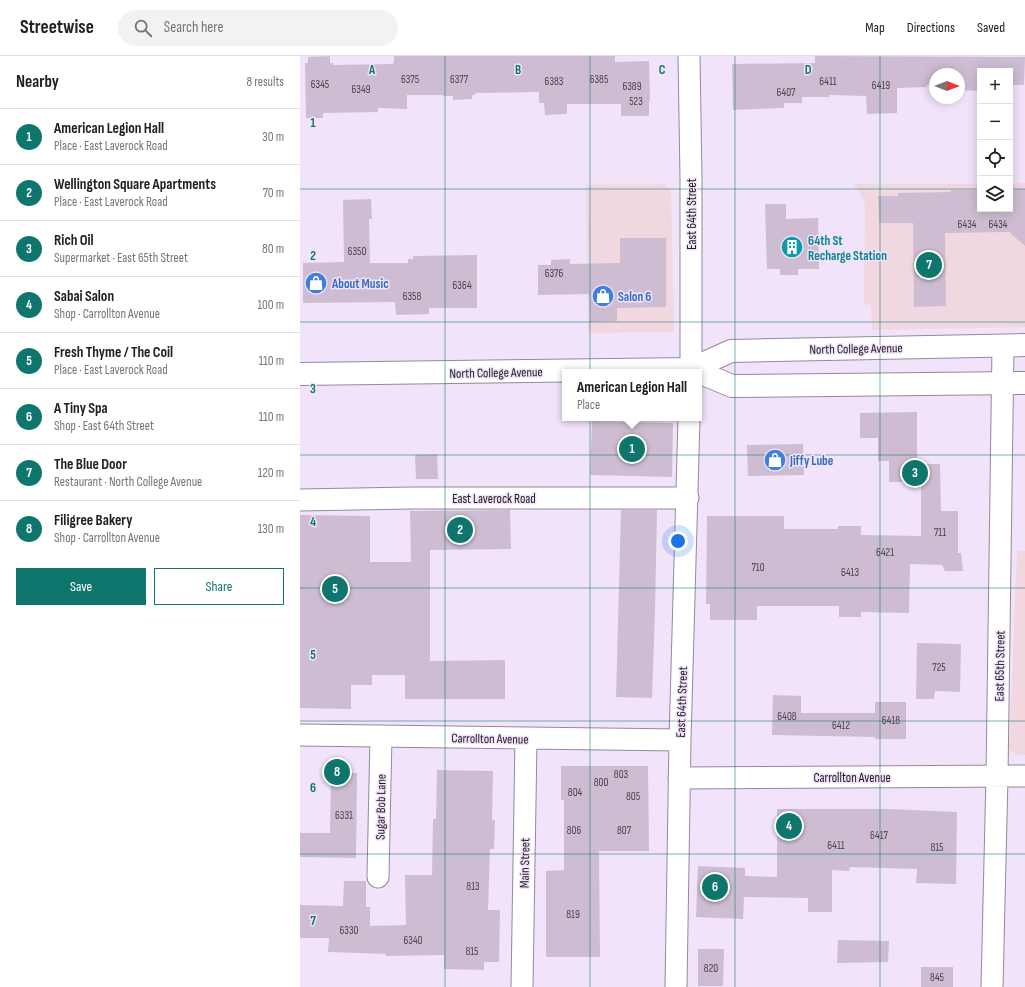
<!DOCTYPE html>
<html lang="en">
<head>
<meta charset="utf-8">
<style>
  :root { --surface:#fff; --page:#f2f2f2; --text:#202124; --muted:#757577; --line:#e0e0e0; --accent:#0f766e }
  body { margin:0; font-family:"Sofia Sans Condensed",sans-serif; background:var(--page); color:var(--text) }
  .controls { position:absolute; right:12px; top:12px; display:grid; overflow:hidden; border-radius:0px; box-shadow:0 2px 10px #0003 }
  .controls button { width:36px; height:36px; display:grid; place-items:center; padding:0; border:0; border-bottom:1px solid var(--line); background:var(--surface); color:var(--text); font:20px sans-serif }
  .compass { position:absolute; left:629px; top:12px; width:36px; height:36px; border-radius:50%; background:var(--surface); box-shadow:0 2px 10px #0003; rotate:90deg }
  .you { position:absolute; left:378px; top:485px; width:14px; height:14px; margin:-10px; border:3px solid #fff; border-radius:50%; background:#1a73e8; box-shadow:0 0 0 6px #1a73e833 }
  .badge { display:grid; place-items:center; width:26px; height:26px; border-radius:50%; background:var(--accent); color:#fff; font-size:13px; font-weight:700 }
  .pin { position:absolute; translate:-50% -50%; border:2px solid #fff; box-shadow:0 1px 4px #0006 }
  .popup { position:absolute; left:262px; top:313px; width:140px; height:52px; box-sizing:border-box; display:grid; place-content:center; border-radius:0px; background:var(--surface); filter:drop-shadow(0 1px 3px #0005); font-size:13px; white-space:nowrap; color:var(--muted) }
  .popup b { font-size:15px; color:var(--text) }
  .popup::after { content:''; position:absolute; left:50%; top:100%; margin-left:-8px; border:8px solid transparent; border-top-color:var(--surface) }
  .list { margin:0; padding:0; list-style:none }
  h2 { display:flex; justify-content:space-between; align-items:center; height:52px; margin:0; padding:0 16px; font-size:17px }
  h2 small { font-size:13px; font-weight:400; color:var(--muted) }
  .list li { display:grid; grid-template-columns:26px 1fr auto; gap:12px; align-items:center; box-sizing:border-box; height:56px; padding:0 16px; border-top:1px solid var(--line) }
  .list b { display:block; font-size:15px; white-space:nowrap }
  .list p { margin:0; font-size:13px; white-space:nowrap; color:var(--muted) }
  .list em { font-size:13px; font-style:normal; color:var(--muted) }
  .actions { display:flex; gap:8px; padding:12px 16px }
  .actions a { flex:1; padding:9px 0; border:1px solid var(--accent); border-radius:0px; text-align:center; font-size:14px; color:var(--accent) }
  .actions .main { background:var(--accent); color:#fff }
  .icon { flex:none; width:22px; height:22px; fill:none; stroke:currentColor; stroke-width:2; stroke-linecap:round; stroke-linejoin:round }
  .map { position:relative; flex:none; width:725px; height:931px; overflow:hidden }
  header { display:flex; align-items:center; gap:24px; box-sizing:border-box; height:56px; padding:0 20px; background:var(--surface); border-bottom:1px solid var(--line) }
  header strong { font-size:19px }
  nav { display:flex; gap:22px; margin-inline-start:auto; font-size:14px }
  .search { width:280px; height:36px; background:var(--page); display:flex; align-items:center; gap:10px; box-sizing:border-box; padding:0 14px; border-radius:22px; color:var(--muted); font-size:15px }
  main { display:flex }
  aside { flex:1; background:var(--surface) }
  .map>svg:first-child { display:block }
  .commercial { fill:#f1d8e0 }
  .building { fill:#cebdd2 }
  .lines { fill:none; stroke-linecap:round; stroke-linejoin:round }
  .street-casing { stroke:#95889c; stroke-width:23 }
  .secondary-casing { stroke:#95889c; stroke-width:24 }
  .street { stroke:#fff; stroke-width:21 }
  .secondary { stroke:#fff; stroke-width:22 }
  .grid { fill:none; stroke:#0f766e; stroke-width:1; stroke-opacity:0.55 }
  .labels { text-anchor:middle; stroke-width:3; stroke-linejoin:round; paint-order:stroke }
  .number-label { font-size:11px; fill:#4a424d }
  .street-label { font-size:13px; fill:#1e1921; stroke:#f1e3f9 }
  .culture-label { font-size:13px; font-weight:bold; fill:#0d838f; stroke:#f1e3f9; text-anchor:start }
  .shop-label { font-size:13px; font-weight:bold; fill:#366cbe; stroke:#f1e3f9; text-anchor:start }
  .grid-label { font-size:13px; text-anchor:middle; font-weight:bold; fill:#0f766e; stroke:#f1e3f9; stroke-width:3; stroke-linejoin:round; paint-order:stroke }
</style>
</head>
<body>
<header>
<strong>Streetwise</strong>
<div class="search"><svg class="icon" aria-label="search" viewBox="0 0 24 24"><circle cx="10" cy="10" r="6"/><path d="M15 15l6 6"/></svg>Search here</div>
<nav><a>Map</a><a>Directions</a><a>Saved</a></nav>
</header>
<main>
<aside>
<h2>Nearby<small>8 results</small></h2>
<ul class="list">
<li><span class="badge">1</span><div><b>American Legion Hall</b><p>Place · East Laverock Road</p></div><em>30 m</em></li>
<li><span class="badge">2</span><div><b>Wellington Square Apartments</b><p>Place · East Laverock Road</p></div><em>70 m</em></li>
<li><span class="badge">3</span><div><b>Rich Oil</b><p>Supermarket · East 65th Street</p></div><em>80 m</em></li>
<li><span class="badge">4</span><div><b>Sabai Salon</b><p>Shop · Carrollton Avenue</p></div><em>100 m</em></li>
<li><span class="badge">5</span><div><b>Fresh Thyme / The Coil</b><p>Place · East Laverock Road</p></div><em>110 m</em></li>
<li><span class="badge">6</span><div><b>A Tiny Spa</b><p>Shop · East 64th Street</p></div><em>110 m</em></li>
<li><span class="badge">7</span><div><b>The Blue Door</b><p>Restaurant · North College Avenue</p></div><em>120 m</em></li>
<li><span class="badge">8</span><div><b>Filigree Bakery</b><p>Shop · Carrollton Avenue</p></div><em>130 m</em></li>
</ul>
<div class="actions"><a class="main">Save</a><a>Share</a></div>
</aside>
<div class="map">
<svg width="725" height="931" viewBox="0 0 725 931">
  <rect width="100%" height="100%" fill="#f1e3f9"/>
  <!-- commercial -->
  <path class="commercial" d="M725,127V271L572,274L571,249L564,248L565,149L560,136L553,128H680V153H710V128Z
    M364,128L371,133L374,276L290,277L288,275L286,129Z
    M717,495H725V699H718L709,694Z"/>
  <!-- building -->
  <path class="building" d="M30,0V7H33V9L92,8L94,7V0H315V6L349,5L350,45H349V60H321V48H267V58L245,59L244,47H239V36L175,37V39H172V43L153,44V40H143V39H107V53L78,52V56L23,57V62H6L5,7H8V1Z
    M515,0L725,1L724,29H712L711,35H710V15H680V35L659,34V18H635V29H626L627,31L597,32V57L567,58L566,40L529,39V41H502V47H484V52L433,54L432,8L515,7Z
    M725,133V190L709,176L645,177L646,250L614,251L613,167H579L578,140H598V137L651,136V134H680V153H710V134Z
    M71,143L72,163H69L70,207H108V203H113V200L177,199V252H129V258L96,259L95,246L3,247V207L44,206L43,144Z
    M465,148H486V163L518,162L519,213H498V219H480V213H467Z
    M320,182H366V251L317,252V265L290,266L289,238L238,239V209H251V204L270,203V208L320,207Z
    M617,356V408H640L641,455H658V497H661L663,515H645L642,509L610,508L609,557L561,556V561H539V550H457V564H410V548H406L407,460H484V473H538V470H561V479L621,480V426H589V405H578V382H560V357Z
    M292,365L373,367L372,421L290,419Z
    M503,388L504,419L448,420L447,389Z
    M137,398L138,423H116L115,399Z
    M210,454L211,493L130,494V605L205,604V643H105V619H72V629H51V653L0,652V459L70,460V506H111L110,455Z
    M321,454H357L355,555L352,642L316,641Z
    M617,587L661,588L660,636L635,635L634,643H616Z
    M473,639L501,640V657H575V646H606V683H575V681L472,679Z
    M261,710H348L349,795H299L300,901H246V815L264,814V744H261Z
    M137,714L193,715L192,764H195L194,793H190L188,854H200L199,906H184V914L144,913V899L86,900V898L28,896L29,882H0V849L43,850L44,825H66V851H70V870L106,869L105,819H132L133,763H136Z
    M31,717H57L56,802L0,801V777H30Z
    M477,753H589L657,756L656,828L616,827L617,813L550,811L549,815L532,814V856H508V842L444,841L443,863L396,861L398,810L445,812V820L477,821Z
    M538,884L589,885L588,906L537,907Z
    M398,893H424L423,930H398Z
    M621,911H653V931H621Z"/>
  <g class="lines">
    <!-- street casing -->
    <g class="street-casing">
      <path id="street" d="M389,0L391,122V316
        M0,444L112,442H388
        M0,679L380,684
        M379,722L725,720
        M78,821L81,680
        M222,931L226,683
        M376,931L380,684L389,362
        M692,931L697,720L703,290"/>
    </g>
    <!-- secondary casing -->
    <g class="secondary-casing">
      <path id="secondary" d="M391,313L432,330L725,327
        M0,318L391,313L431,295L725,289"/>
    </g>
    <!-- street -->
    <use href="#street" class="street"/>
    <!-- secondary -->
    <use href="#secondary" class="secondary"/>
  </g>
  <!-- grid -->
  <path class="grid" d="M145,0V931M290,0V931M435,0V931M580,0V931M0,133H680M710,133H725M0,266H725M0,399H725M0,532H725M0,665H725M0,798H725"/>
  <!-- icons -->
  <defs>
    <g id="building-disc" transform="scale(1.15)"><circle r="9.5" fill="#0f9aa8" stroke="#f1e3f9"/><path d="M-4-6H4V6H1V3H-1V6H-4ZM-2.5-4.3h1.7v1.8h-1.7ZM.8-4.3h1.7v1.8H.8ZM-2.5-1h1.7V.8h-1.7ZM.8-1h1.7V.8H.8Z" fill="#fff"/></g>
    <g id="shop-disc" transform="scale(1.15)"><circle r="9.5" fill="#3f7fe0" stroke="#f1e3f9"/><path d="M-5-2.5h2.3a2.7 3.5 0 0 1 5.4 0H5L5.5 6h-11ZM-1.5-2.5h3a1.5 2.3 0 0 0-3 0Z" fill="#fff"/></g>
  </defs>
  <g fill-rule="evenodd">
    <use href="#building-disc" x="492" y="191"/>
    <use href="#shop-disc" x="16" y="227"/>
    <use href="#shop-disc" x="303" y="240"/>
    <use href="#shop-disc" x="475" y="404"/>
  </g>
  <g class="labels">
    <!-- number labels -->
    <g class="number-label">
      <text x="110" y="27">6375</text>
      <text x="159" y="27">6377</text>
      <text x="299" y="27">6385</text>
      <text x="254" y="29">6383</text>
      <text x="528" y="29">6411</text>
      <text x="20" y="32">6345</text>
      <text x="581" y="33">6419</text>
      <text x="332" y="34">6389</text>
      <text x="61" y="37">6349</text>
      <text x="486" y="40">6407</text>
      <text x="336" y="49">523</text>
      <text x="667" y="172">6434</text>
      <text x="698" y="172">6434</text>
      <text x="57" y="199">6350</text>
      <text x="254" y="221">6376</text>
      <text x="162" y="233">6364</text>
      <text x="112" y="244">6358</text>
      <text x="640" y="480">711</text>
      <text x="585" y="500">6421</text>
      <text x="458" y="515">710</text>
      <text x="550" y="520">6413</text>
      <text x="639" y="615">725</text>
      <text x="487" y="664">6408</text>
      <text x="591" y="668">6418</text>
      <text x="541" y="673">6412</text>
      <text x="321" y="722">803</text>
      <text x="301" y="730">800</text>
      <text x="275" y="740">804</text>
      <text x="333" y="744">805</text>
      <text x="44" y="763">6331</text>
      <text x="274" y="778">806</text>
      <text x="324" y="778">807</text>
      <text x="579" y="783">6417</text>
      <text x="536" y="793">6411</text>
      <text x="637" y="795">815</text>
      <text x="173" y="834">813</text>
      <text x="273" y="862">819</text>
      <text x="49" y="878">6330</text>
      <text x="113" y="888">6340</text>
      <text x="172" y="899">815</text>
      <text x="411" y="916">820</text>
      <text x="637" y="925">845</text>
    </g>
    <!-- street labels -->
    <g class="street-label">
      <text transform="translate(391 158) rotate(-90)" y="5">East 64th Street</text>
      <text transform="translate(556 292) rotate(-1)" y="5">North College Avenue</text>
      <text transform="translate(196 316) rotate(-1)" y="5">North College Avenue</text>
      <text x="194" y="447">East Laverock Road</text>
      <text transform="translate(699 610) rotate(-89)" y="5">East 65th Street</text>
      <text transform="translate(381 646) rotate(-88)" y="5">East 64th Street</text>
      <text transform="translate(190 682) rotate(1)" y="5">Carrollton Avenue</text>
      <text x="552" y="726">Carrollton Avenue</text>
      <text transform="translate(80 751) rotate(-89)" y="5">Sugar Bob Lane</text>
      <text transform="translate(224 807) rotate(-89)" y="5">Main Street</text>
    </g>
    <!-- culture labels -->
    <g class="culture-label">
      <text x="508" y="189">64th St<tspan x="508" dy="15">Recharge Station</tspan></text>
    </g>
    <!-- shop labels -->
    <g class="shop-label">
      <text x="32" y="232">About Music</text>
      <text x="318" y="245">Salon 6</text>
      <text x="490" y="409">Jiffy Lube</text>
    </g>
  </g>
  <g class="grid-label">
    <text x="72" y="18">A</text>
    <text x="218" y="18">B</text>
    <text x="362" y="18">C</text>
    <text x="508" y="18">D</text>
    <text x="13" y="71">1</text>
    <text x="13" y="204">2</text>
    <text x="13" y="337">3</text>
    <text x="13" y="470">4</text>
    <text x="13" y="603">5</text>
    <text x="13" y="736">6</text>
    <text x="13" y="869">7</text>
  </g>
</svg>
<div class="controls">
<button>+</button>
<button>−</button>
<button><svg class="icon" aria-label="locate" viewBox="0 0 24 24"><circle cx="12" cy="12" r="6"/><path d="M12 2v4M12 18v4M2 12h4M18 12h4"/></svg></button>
<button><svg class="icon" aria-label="layers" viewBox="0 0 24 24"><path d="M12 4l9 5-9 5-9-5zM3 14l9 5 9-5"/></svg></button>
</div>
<svg class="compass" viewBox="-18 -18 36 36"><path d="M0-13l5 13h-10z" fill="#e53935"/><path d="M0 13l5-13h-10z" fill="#757577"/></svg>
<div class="you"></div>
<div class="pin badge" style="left:332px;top:393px">1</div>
<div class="popup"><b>American Legion Hall</b>Place</div>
<div class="pin badge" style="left:160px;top:474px">2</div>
<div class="pin badge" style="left:615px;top:417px">3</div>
<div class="pin badge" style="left:489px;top:770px">4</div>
<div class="pin badge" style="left:35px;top:533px">5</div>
<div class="pin badge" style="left:415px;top:831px">6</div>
<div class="pin badge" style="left:629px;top:209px">7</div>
<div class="pin badge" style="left:37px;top:716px">8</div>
</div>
</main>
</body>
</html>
